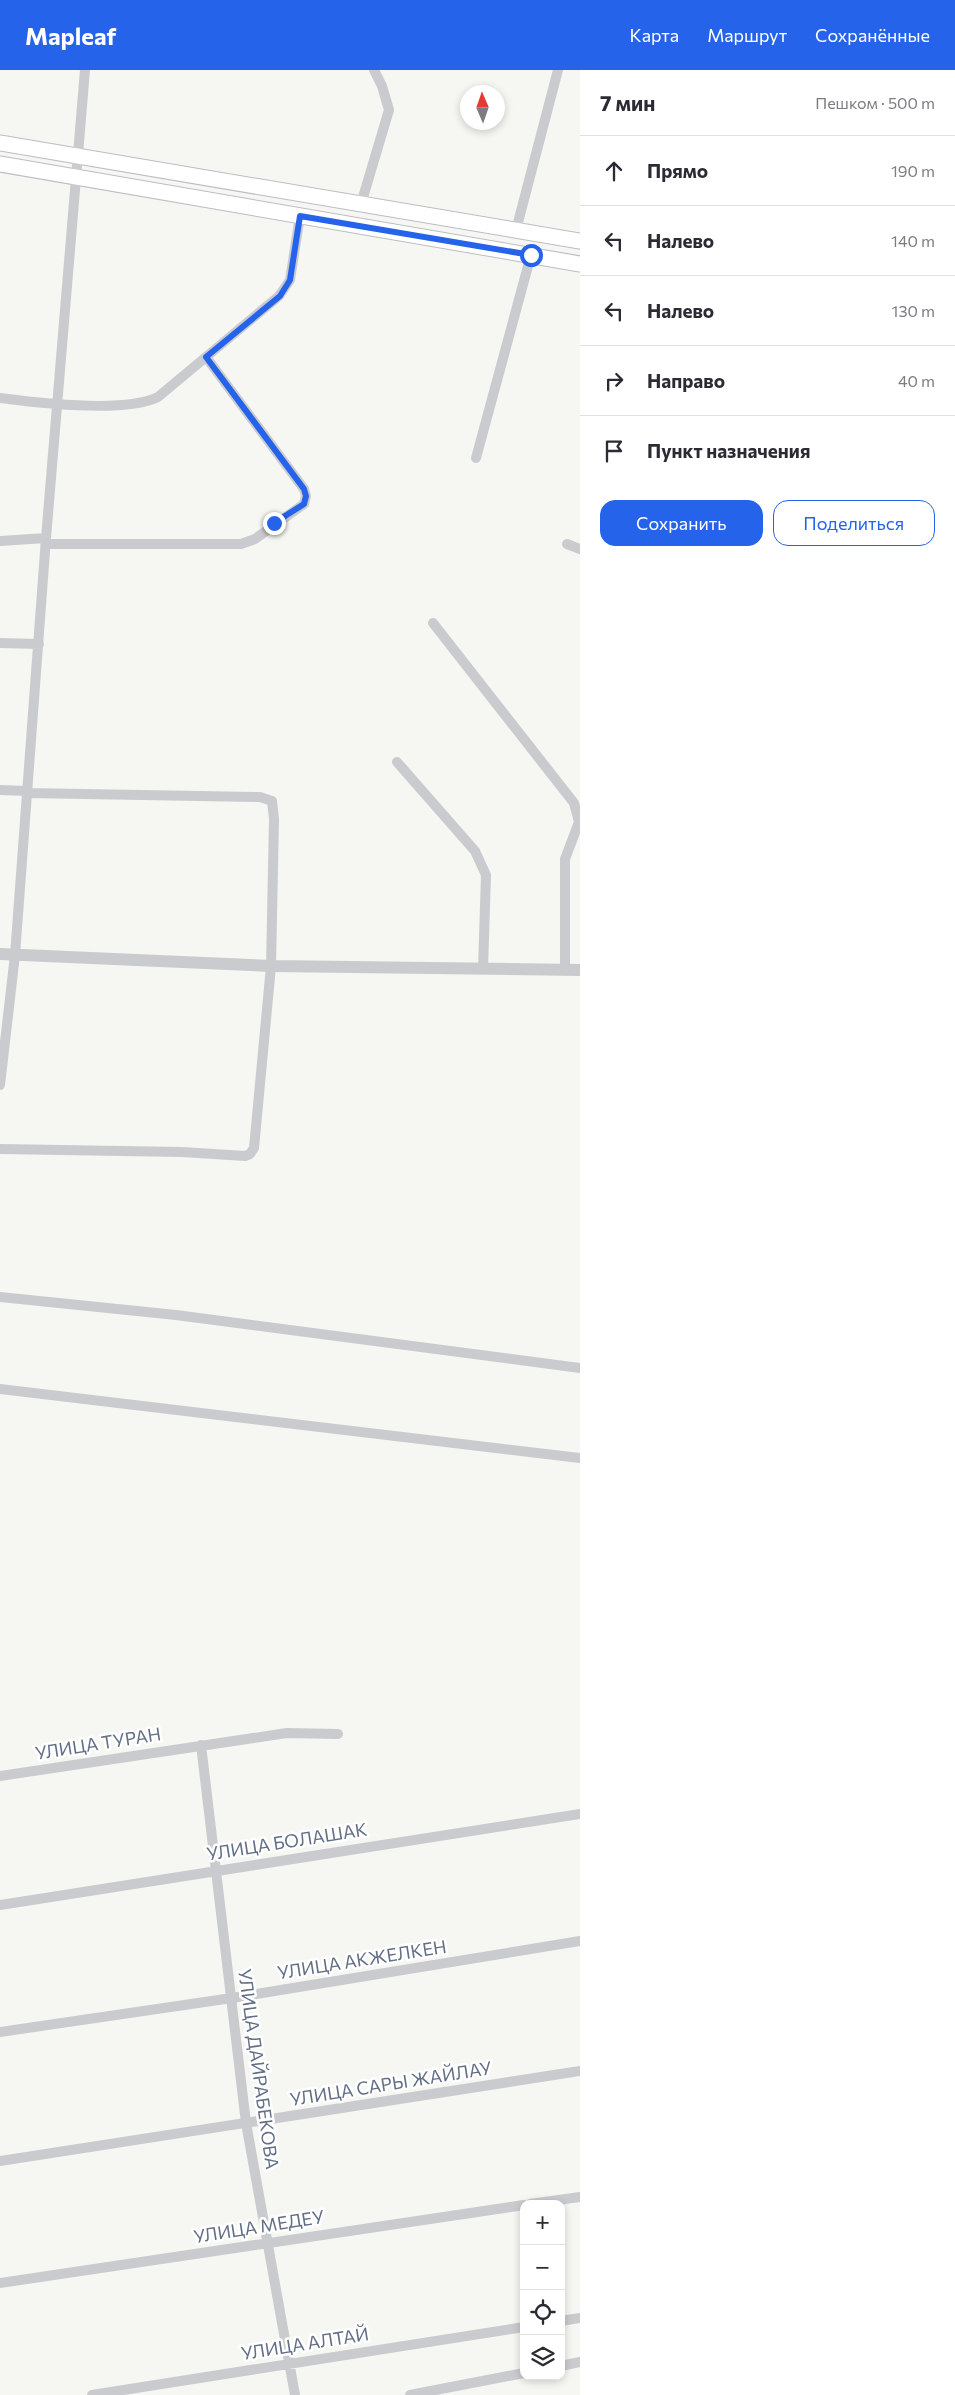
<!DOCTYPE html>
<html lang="ru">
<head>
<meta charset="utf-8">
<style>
  :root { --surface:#fff; --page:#f7f7f7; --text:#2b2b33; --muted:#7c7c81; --line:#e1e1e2; --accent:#2563eb }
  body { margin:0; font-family:Commissioner,sans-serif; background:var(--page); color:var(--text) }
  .controls { position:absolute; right:15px; bottom:15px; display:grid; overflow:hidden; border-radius:10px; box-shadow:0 2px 8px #0003 }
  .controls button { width:45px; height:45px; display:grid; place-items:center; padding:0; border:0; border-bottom:1px solid var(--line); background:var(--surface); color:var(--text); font:25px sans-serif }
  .compass { position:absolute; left:460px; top:15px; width:45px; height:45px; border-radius:50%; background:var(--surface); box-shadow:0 2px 8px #0003; rotate:358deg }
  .stop { position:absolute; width:15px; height:15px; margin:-11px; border:4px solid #2563eb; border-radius:50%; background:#fff }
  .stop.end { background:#2563eb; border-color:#fff; box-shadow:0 1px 5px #0008 }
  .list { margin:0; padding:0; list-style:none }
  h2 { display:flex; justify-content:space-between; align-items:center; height:65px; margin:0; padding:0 20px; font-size:21px }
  h2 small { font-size:16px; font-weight:400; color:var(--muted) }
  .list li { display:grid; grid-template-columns:32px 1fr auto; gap:15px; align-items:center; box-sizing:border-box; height:70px; padding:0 20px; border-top:1px solid var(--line) }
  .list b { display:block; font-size:19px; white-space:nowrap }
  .list em { font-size:16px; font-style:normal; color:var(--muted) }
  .actions { display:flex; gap:10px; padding:15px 20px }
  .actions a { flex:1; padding:11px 0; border:1px solid var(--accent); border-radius:15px; text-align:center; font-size:18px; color:var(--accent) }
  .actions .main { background:var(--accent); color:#fff }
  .icon { flex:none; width:28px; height:28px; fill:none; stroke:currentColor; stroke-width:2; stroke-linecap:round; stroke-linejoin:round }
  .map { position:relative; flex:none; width:580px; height:2325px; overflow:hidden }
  header { display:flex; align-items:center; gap:30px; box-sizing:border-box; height:70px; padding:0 25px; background:var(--accent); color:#fff }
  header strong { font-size:24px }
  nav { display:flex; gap:28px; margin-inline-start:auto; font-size:18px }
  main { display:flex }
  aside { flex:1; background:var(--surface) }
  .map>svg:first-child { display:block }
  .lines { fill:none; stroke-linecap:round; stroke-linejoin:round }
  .secondary-casing { stroke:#babdc4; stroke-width:17 }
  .minor { stroke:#c9cbcf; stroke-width:10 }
  .tertiary { stroke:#c9cbcf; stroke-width:12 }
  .secondary { stroke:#fff; stroke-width:15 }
  .route { stroke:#2563eb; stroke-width:6 }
  .labels { text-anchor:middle; stroke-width:5; stroke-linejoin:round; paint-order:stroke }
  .street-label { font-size:18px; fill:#636f87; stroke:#fff }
</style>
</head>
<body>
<header>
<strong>Mapleaf</strong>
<nav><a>Карта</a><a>Маршрут</a><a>Сохранённые</a></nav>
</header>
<main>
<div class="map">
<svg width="580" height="2325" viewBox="0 0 580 2325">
  <rect width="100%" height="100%" fill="#f6f7f2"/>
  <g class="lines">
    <!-- secondary casing -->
    <g class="secondary-casing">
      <path id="secondary" d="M0,73L580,171
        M0,94L580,194"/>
    </g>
    <!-- minor -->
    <path class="minor" d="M361,134L389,40L382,16L374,0
      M516,160L558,0
      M0,328C38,333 125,343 158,327L279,226L290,210L300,146
      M476,388L531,185
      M0,471L46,468
      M46,474H241L255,469L304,434L306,426L304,419L206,287
      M567,474L580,479
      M433,553L574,733L579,752L565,789V900
      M0,573L39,574
      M397,692L475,781L486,805L483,899
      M0,720L27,721
      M0,1015L15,885L46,468L85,0
      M0,1079L182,1082L245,1086L250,1084L254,1078L271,896L274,749L272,731L260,727L27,723
      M0,1227L176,1245L580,1298
      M0,1319L580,1388
      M201,1675L246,2053L295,2325
      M0,1706L287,1663L338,1664
      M0,1835L580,1744
      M0,1962L232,1928L580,1871
      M0,2091L580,2001
      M530,2134L580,2127
      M0,2213L524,2135
      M561,2251L580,2248
      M561,2296L580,2292
      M92,2325L524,2257
      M410,2325L524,2303"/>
    <!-- tertiary -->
    <path class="tertiary" d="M0,884L271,896L580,900"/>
    <!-- secondary -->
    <use href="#secondary" class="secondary"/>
  </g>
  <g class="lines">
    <!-- route -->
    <path class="route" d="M274,453L304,434L306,426L304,419L206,287L280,226L290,210L300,146L531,185"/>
  </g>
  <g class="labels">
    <!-- street labels -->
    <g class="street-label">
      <text transform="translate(98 1674) rotate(-9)" y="6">УЛИЦА ТУРАН</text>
      <text transform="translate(287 1772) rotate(-9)" y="6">УЛИЦА БОЛАШАК</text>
      <text transform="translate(362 1890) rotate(-9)" y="6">УЛИЦА АКЖЕЛКЕН</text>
      <text transform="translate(258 1999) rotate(82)" y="6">УЛИЦА ДАЙРАБЕКОВА</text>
      <text transform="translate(391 2014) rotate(-9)" y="6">УЛИЦА САРЫ ЖАЙЛАУ</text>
      <text transform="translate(259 2157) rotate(-9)" y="6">УЛИЦА МЕДЕУ</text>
      <text transform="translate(305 2274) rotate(-9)" y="6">УЛИЦА АЛТАЙ</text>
    </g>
  </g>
</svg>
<div class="controls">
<button>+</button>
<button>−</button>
<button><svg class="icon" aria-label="locate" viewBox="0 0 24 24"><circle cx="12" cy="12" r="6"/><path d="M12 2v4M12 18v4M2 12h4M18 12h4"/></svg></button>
<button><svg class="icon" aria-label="layers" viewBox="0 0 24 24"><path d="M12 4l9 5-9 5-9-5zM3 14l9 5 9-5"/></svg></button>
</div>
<svg class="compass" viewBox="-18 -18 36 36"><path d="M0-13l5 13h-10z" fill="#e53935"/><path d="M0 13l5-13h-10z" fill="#7c7c81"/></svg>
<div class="stop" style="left:531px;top:185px"></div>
<div class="stop end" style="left:274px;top:453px"></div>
</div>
<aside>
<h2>7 мин<small>Пешком · 500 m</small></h2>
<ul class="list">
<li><svg class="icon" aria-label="ahead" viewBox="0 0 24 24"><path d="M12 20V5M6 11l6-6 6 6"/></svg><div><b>Прямо</b></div><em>190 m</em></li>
<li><svg class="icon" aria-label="left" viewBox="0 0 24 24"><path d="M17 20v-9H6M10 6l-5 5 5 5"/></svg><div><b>Налево</b></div><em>140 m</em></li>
<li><svg class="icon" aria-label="left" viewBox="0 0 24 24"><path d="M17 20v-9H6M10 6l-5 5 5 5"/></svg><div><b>Налево</b></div><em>130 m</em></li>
<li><svg class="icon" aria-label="right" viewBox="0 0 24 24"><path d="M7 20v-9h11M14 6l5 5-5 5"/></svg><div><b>Направо</b></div><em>40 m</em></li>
<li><svg class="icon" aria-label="arrive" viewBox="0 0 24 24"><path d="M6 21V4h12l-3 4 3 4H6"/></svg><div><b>Пункт назначения</b></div></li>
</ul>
<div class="actions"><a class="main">Сохранить</a><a>Поделиться</a></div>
</aside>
</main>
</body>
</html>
